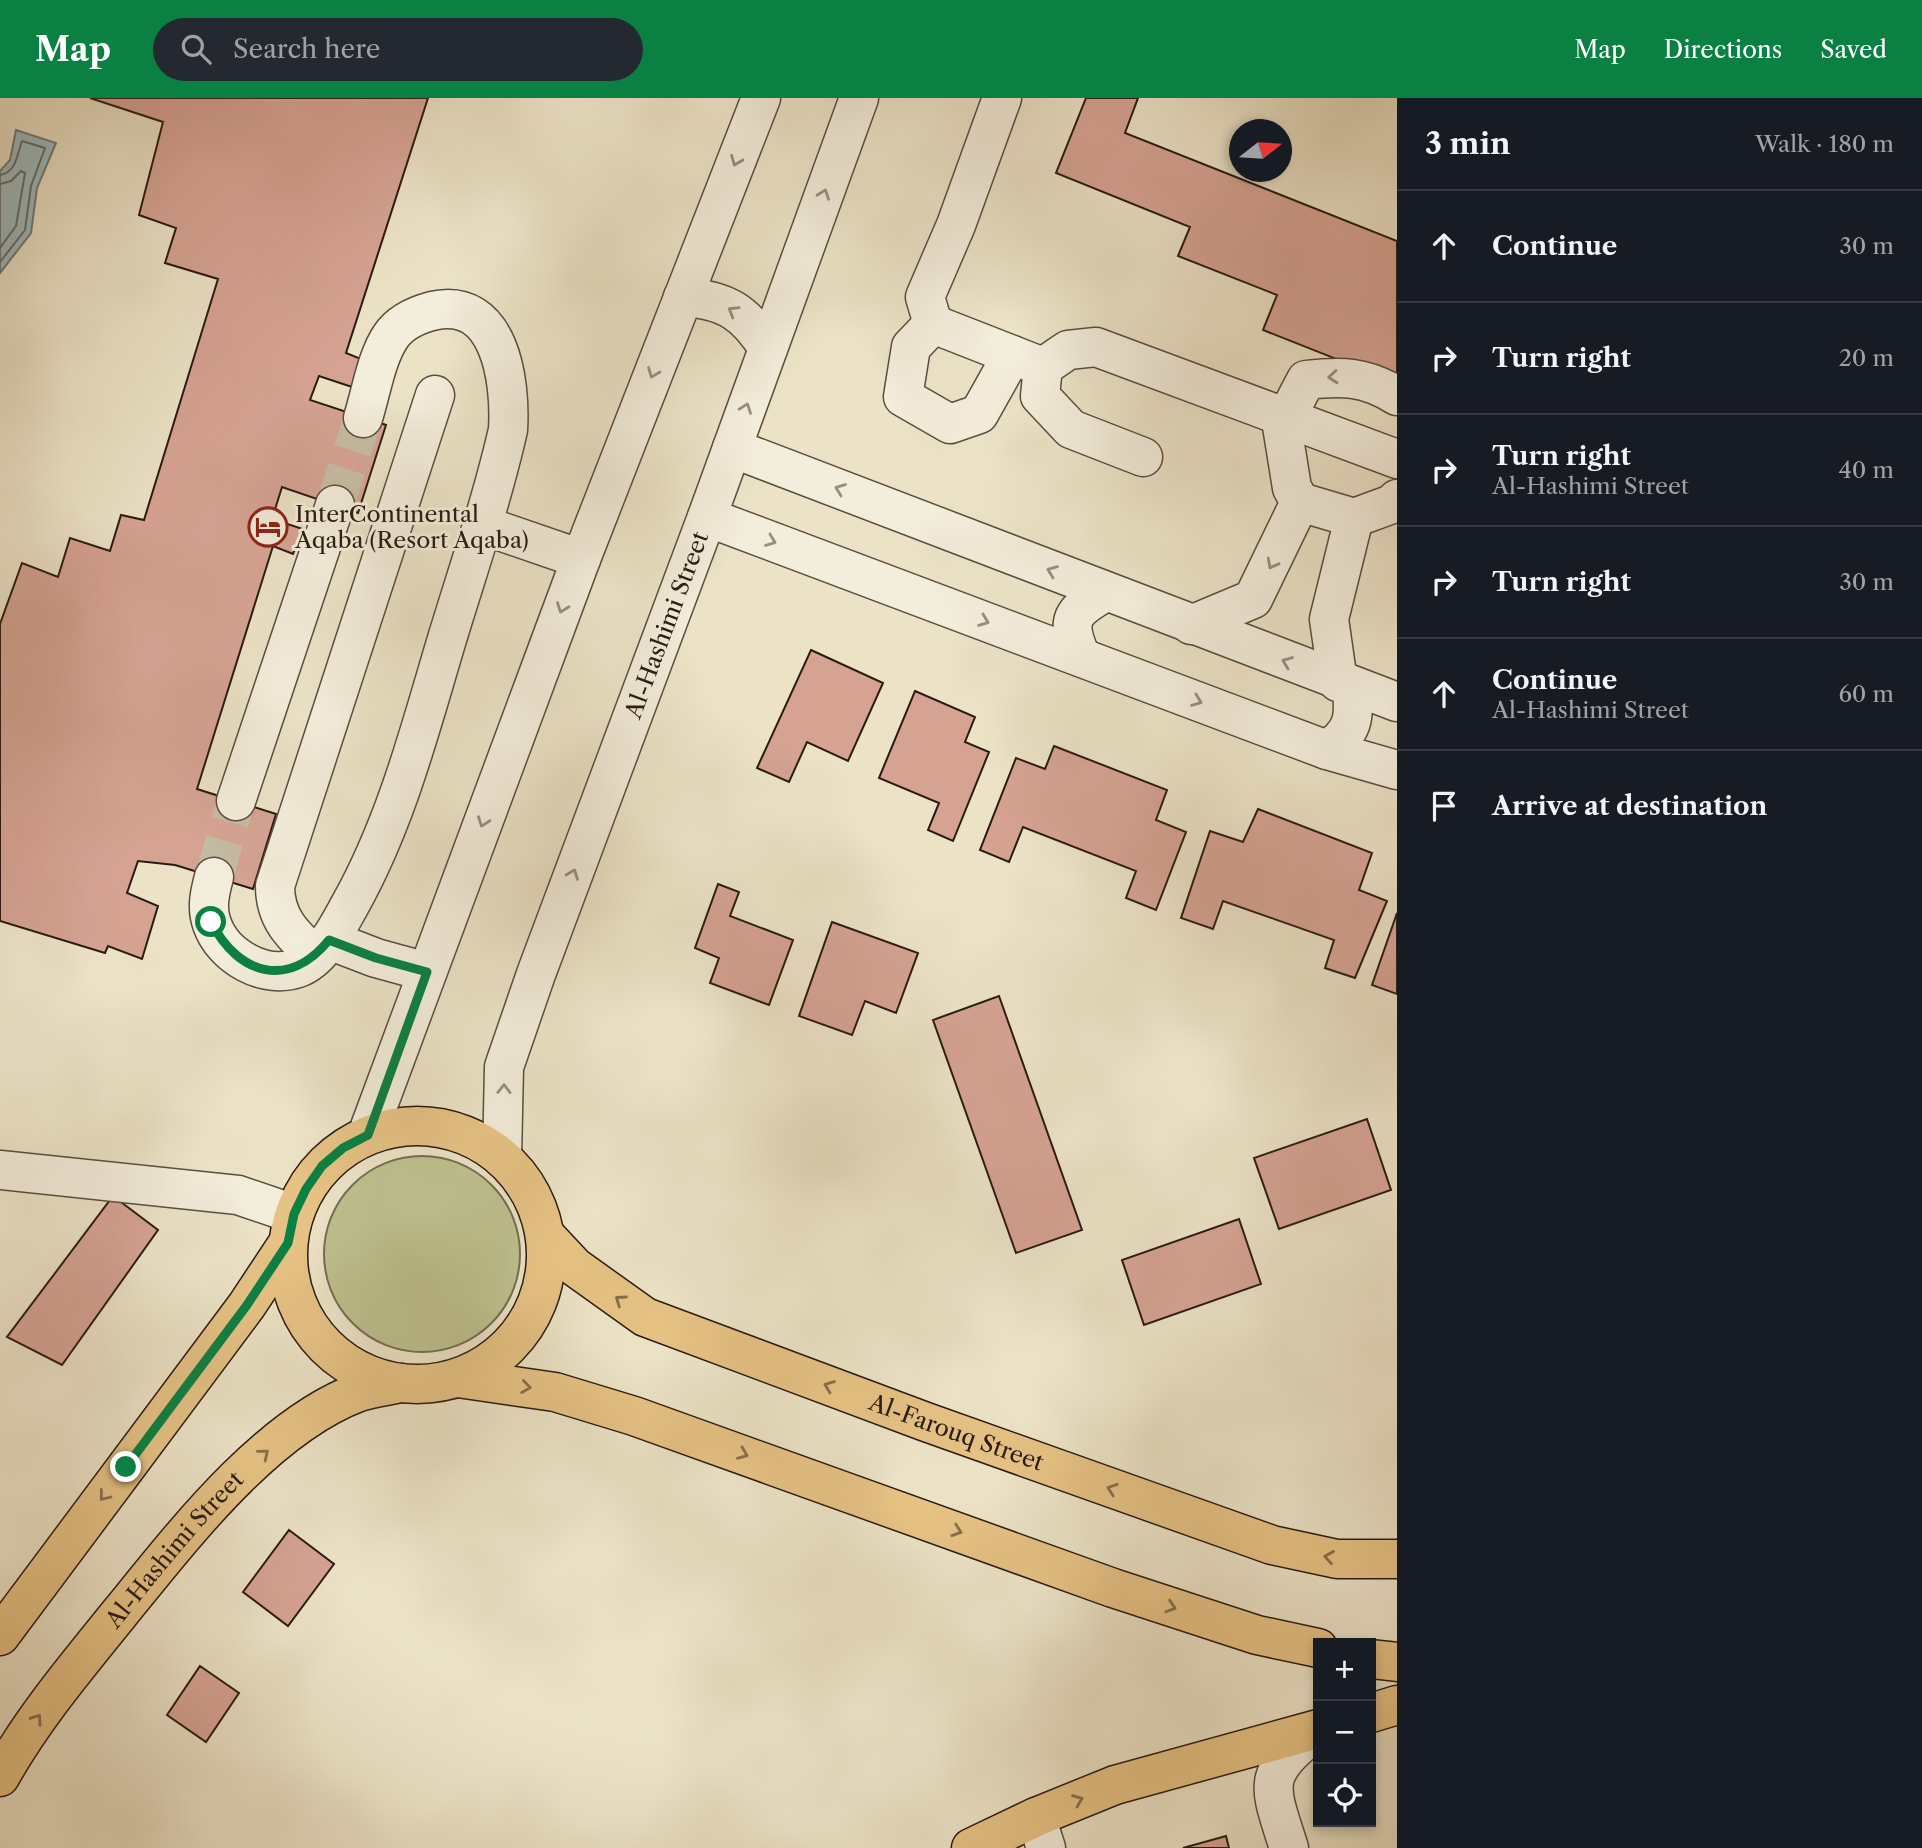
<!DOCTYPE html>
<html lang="en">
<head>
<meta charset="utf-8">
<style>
  :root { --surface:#171b24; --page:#242831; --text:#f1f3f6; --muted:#9ea1a6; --line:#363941; --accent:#0b8043 }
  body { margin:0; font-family:"Libre Caslon Text",serif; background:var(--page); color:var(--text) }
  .controls { position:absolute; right:21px; bottom:21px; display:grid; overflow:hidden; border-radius:0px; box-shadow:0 4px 10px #0003 }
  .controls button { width:63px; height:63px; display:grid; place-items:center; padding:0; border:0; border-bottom:2px solid var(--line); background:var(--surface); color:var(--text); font:35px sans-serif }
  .compass { position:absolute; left:1229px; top:21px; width:63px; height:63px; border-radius:50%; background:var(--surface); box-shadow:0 4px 10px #0003; rotate:73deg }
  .stop { position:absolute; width:21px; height:21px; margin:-16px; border:5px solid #0b8043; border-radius:50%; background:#fff }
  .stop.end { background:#0b8043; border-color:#fff; box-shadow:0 2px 7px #0008 }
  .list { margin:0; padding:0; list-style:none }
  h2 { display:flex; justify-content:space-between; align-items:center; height:91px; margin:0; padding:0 28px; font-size:30px }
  h2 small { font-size:23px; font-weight:400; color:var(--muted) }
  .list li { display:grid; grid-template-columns:46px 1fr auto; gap:21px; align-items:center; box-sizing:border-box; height:112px; padding:0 28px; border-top:2px solid var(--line) }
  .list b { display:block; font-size:26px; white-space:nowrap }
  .list p { margin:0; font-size:23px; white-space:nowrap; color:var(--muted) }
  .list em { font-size:23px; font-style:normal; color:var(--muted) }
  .icon { flex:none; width:38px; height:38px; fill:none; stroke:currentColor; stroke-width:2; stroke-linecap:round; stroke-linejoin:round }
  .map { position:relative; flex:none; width:1397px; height:1750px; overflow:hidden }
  header { display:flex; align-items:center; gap:42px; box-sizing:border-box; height:98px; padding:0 35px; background:var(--accent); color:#fff }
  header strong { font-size:33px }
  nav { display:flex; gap:38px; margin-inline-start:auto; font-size:24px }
  .search { width:490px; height:63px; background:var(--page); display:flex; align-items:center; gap:18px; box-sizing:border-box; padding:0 24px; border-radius:38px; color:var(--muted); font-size:26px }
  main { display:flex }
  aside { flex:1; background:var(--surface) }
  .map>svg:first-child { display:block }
  .green { fill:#bfc190; stroke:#746e52; stroke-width:2 }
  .water { fill:#9ebbc0; stroke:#6f7b7b; stroke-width:2 }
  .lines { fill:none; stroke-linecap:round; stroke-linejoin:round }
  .shore { stroke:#646b6a; stroke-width:2 }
  .building { fill:#d6a393; stroke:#291b13; stroke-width:2 }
  .minor-tunnel { stroke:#c5bba3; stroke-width:38; stroke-dasharray:38 19; stroke-linecap:butt }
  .minor-casing { stroke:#5a4d40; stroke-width:41 }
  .major-casing { stroke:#291b13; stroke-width:41 }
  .minor { stroke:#f3eddb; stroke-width:38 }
  .major { stroke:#e6c284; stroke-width:38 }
  .oneway { stroke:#988e81 }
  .oneway2 { stroke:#886e4c }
  .route { stroke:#0b8043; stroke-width:9 }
  .labels { text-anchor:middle; stroke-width:6; stroke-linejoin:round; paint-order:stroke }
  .poi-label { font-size:23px; fill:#291b13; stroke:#f3eddb; text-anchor:start }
  .street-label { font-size:23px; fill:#291b13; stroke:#f3eddb }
</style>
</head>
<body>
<header>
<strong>Map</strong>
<div class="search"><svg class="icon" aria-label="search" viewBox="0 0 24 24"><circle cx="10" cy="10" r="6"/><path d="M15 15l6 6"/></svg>Search here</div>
<nav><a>Map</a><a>Directions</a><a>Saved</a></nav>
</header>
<main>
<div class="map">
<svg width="1397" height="1750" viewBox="0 0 1397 1750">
  <rect width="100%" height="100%" fill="#ece3c7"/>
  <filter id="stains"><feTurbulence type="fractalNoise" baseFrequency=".00286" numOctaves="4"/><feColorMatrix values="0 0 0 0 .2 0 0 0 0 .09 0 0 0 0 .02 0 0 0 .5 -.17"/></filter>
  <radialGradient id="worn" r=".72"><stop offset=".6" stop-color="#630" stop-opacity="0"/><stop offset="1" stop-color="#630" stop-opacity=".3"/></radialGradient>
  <!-- green -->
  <path class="green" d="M324 1156a98 98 0 1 1 196 0a98 98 0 1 1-196 0Z"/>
  <!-- water -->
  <path class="water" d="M16,32L56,45L37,90L31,135L0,175V73L10,62Z"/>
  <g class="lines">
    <!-- shore -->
    <path class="shore" d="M0,77C17,74 17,56 22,43L45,50L31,88L25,132L0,164
      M0,86L11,83L21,73L25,75L16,128L0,150"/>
  </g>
  <!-- building -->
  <path class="building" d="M90,0H428L346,255L361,261L352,289L319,278L310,302L386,327L358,415L282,389L272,421L303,431L293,456L273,448L197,691L276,716L253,791L175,767L138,763L127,795L158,808L142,861L108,848L105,855L0,823V526L22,465L58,479L70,440L110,453L121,417L144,422L218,181L165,165L176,130L139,117L163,24Z
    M1086,0H1138L1125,35L1397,143V285L1263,232L1277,197L1178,158L1190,129L1056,75Z
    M811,552L883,585L848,663L807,644L789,684L757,670Z
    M915,593L975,619L965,644L989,654L953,743L928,732L939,705L879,680Z
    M1054,648L1167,692L1156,722L1186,734L1156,812L1126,800L1136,773L1023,729L1009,764L980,752L1016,660L1045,671Z
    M1258,711L1372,755L1359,792L1387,803L1355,880L1325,870L1334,842L1223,803L1213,831L1181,820L1210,733L1243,744Z
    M718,786L739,794L730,818L793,842L769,907L710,885L719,860L695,850Z
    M1397,815V896L1372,887Z
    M832,824L918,855L896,915L865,903L852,937L799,918Z
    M999,898L1082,1132L1016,1155L933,922Z
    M1367,1021L1391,1092L1279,1131L1254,1060Z
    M113,1098L158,1132L62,1267L7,1239Z
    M1239,1121L1261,1186L1144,1227L1122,1162Z
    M289,1432L334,1466L288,1528L243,1494Z
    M200,1568L239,1595L206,1644L167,1617Z
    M1226,1738L1229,1750H1183Z"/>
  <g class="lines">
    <!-- minor-tunnel -->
    <path class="minor-tunnel" d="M335,407L363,320
      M214,779L236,703"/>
    <!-- minor casing -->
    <g class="minor-casing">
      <g id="minor">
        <path d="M1002,0L956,127L925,199L933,226L1043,269"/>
        <path d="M683,199C726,202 745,214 768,250"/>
        <path d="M933,226L911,249L903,299L950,326L979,316L1012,257"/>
        <path d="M1397,298C1365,278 1342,278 1306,282L1282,328L1292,390L1300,404L1354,420L1392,406L1397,401"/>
        <path d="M732,350L1397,604"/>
        <path d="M1143,359L1071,331L1040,298L1043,269L1068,252L1096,249L1397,361"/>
        <path d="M707,419L1327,652L1397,672"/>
        <path d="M482,427L581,461"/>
        <path d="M1191,527L1253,501L1300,404"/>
        <path d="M1081,559C1065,521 1071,514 1105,494"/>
        <path d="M1338,584L1329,521L1354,420"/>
        <path d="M1327,652C1353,635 1356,619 1351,589"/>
        <path d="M236,703L335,407"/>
        <path d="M214,779C210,794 206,810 212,826C223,858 264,882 298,870C323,861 339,826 351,805C397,722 420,631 447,541C468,472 492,402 508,332C511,283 500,197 432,213C417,217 400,225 391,238C376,260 371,295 363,320"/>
        <path d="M329,842L376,860L427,874"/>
        <path d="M315,858C293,837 275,821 275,788L435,297"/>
        <path d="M367,1037L581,461L761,0"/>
        <path id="s1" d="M502,1060L504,969L536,876L707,419L859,0"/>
        <path d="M0,1072L238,1097L294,1116"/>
        <path d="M1036,1719L1046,1750"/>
        <path d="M1289,1750C1268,1684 1261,1678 1317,1632"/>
      </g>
    </g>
    <!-- major casing -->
    <g class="major-casing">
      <g id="major">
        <circle cx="417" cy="1157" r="129"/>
        <path id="s2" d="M545,1137L575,1169L645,1219L926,1324L1272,1447L1337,1461H1397"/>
        <path d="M458,1280L555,1294L634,1318L1113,1490L1257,1537L1318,1550"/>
        <path d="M0,1538L247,1207L288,1145"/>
        <path d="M1371,1561L1397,1564"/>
        <path d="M1371,1615L1397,1607"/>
        <path id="s3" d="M0,1679C33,1620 77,1568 119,1516C181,1440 265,1329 359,1294C372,1290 387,1288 401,1285"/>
        <path d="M971,1750L1036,1719L1115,1687L1318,1631"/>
      </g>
    </g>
    <!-- minor -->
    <use href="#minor" class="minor"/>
    <!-- major -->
    <use href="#major" class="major"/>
  </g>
  <!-- one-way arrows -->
  <defs><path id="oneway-chevron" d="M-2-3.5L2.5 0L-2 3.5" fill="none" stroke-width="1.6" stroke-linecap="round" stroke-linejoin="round" transform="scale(1.75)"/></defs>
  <g class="oneway">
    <use href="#oneway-chevron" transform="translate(736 63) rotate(112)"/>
    <use href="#oneway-chevron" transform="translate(824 96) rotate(-70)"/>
    <use href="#oneway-chevron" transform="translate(733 213) rotate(-149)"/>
    <use href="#oneway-chevron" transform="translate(653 275) rotate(111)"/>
    <use href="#oneway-chevron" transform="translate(1333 279) rotate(175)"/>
    <use href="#oneway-chevron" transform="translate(746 310) rotate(-70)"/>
    <use href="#oneway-chevron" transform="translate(840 391) rotate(-159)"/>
    <use href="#oneway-chevron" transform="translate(771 443) rotate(21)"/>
    <use href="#oneway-chevron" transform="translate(1272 466) rotate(118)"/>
    <use href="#oneway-chevron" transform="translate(1052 473) rotate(-159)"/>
    <use href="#oneway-chevron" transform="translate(562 510) rotate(110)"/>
    <use href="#oneway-chevron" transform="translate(984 523) rotate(21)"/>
    <use href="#oneway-chevron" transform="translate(1287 564) rotate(-159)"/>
    <use href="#oneway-chevron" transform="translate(1197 603) rotate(21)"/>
    <use href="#oneway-chevron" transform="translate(483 724) rotate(110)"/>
    <use href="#oneway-chevron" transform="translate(573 776) rotate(-69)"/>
    <use href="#oneway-chevron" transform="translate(504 991) rotate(-89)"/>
  </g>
  <g class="oneway2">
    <use href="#oneway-chevron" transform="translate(620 1202) rotate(-145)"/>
    <use href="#oneway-chevron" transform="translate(829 1288) rotate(-159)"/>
    <use href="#oneway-chevron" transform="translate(526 1289) rotate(8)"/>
    <use href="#oneway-chevron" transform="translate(264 1356) rotate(-39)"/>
    <use href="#oneway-chevron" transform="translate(743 1356) rotate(22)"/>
    <use href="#oneway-chevron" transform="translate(1112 1391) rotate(-160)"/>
    <use href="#oneway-chevron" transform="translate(104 1398) rotate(128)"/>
    <use href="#oneway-chevron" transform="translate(957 1433) rotate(19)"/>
    <use href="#oneway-chevron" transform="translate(1329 1459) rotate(-170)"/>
    <use href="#oneway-chevron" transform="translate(1171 1509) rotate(18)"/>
    <use href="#oneway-chevron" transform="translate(37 1621) rotate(-55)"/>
    <use href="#oneway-chevron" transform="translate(1078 1702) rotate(-22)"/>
  </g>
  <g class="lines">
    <!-- route -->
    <path class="route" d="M126,1369L247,1207L288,1145L294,1116L306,1091L322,1068L343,1050L368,1037L427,874L376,860L329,842C289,891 239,878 211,824"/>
  </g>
  <!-- icons -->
  <defs>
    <g id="hotel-ring" transform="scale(2.0125)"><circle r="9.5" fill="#f3eddb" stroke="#8f2418" stroke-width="1.5"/><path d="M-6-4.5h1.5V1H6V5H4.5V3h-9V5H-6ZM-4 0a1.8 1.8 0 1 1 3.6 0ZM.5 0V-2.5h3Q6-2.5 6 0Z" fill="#8f2418"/></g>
  </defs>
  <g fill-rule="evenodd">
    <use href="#hotel-ring" x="268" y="429"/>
  </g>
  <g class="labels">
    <!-- poi labels -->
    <g class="poi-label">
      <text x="295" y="424">InterContinental<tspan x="295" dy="26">Aqaba (Resort Aqaba)</tspan></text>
    </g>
    <!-- street labels -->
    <g class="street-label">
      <text dy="8" stroke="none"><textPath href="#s1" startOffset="562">Al-Hashimi Street</textPath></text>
      <text dy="8" stroke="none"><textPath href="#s2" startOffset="462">Al-Farouq Street</textPath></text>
      <text dy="8" stroke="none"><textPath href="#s3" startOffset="287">Al-Hashimi Street</textPath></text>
    </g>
  </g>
  <rect width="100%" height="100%" filter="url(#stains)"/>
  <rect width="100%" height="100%" fill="url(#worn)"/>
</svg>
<div class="controls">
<button>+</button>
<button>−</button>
<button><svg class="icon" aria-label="locate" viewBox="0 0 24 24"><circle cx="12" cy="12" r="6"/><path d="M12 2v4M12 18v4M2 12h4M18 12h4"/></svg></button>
</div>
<svg class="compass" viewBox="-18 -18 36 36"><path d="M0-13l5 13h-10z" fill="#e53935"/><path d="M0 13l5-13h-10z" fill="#9ea1a6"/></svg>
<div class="stop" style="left:211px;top:824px"></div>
<div class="stop end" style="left:126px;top:1369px"></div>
</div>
<aside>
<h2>3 min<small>Walk · 180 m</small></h2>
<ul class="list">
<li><svg class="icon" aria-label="ahead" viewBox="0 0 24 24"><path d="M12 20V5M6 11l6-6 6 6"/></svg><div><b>Continue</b></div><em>30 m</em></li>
<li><svg class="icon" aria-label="right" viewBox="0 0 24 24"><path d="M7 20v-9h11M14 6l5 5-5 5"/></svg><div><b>Turn right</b></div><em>20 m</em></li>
<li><svg class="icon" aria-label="right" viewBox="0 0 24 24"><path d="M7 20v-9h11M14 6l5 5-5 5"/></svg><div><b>Turn right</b><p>Al-Hashimi Street</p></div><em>40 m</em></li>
<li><svg class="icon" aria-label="right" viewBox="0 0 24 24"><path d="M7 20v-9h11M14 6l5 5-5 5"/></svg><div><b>Turn right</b></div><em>30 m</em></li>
<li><svg class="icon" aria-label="ahead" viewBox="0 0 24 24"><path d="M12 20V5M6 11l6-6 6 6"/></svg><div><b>Continue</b><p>Al-Hashimi Street</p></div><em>60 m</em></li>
<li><svg class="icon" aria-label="arrive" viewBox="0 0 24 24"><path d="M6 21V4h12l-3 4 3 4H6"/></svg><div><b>Arrive at destination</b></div></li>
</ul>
</aside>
</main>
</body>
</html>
